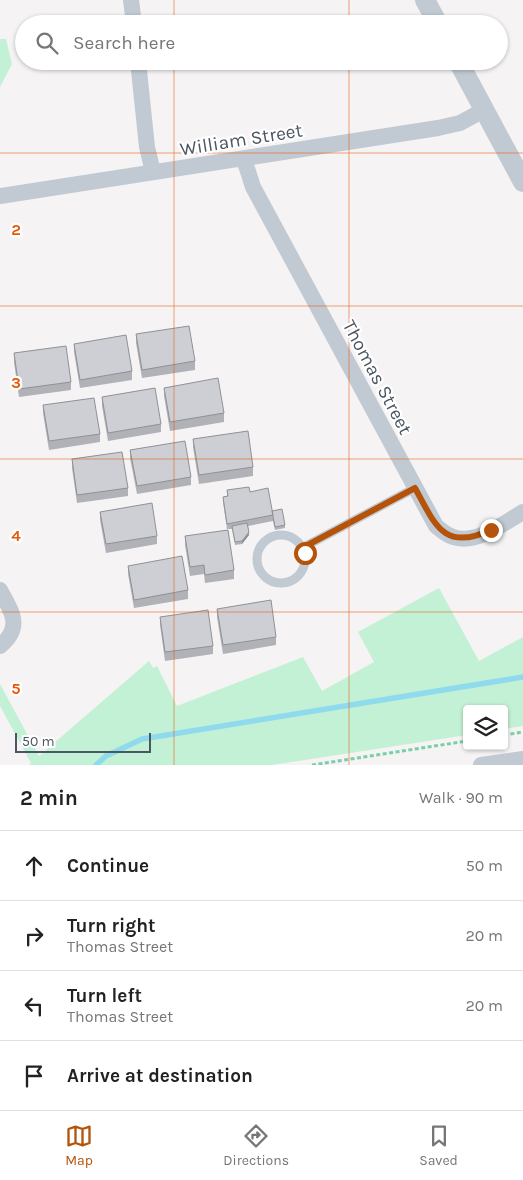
<!DOCTYPE html>
<html lang="en">
<head>
<meta charset="utf-8">
<style>
  :root { --surface:#fff; --page:#f6f6f6; --text:#222; --muted:#767676; --line:#e0e0e0; --accent:#b45309 }
  body { margin:0; font-family:Karla,sans-serif; background:var(--page); color:var(--text) }
  .controls { position:absolute; right:15px; bottom:15px; display:grid; overflow:hidden; border-radius:5px; box-shadow:0 1px 4px #0004 }
  .controls button { width:45px; height:45px; display:grid; place-items:center; padding:0; border:0; border-bottom:1px solid var(--line); background:var(--surface); color:var(--text); font:25px sans-serif }
  .scale { position:absolute; left:15px; bottom:12px; width:136px; box-sizing:border-box; padding-left:5px; border:2px solid #4a5661; border-top:0; font-size:14px; line-height:18px; white-space:nowrap; color:#4a5661; -webkit-text-stroke:4px #fff; paint-order:stroke }
  .stop { position:absolute; width:15px; height:15px; margin:-11px; border:4px solid #b45309; border-radius:50%; background:#fff }
  .stop.end { background:#b45309; border-color:#fff; box-shadow:0 1px 5px #0008 }
  .list { margin:0; padding:0; list-style:none }
  h2 { display:flex; justify-content:space-between; align-items:center; height:65px; margin:0; padding:0 20px; font-size:21px }
  h2 small { font-size:16px; font-weight:400; color:var(--muted) }
  .list li { display:grid; grid-template-columns:32px 1fr auto; gap:15px; align-items:center; box-sizing:border-box; height:70px; padding:0 20px; border-top:1px solid var(--line) }
  .list b { display:block; font-size:19px; white-space:nowrap }
  .list p { margin:0; font-size:16px; white-space:nowrap; color:var(--muted) }
  .list em { font-size:16px; font-style:normal; color:var(--muted) }
  .icon { flex:none; width:28px; height:28px; fill:none; stroke:currentColor; stroke-width:2; stroke-linecap:round; stroke-linejoin:round }
  .map { position:relative; flex:none; width:523px; height:765px; overflow:hidden }
  .search { position:absolute; background:var(--surface); box-shadow:0 1px 4px #0004; left:15px; right:15px; top:15px; height:55px; display:flex; align-items:center; gap:12px; box-sizing:border-box; padding:0 18px; border-radius:28px; color:var(--muted); font-size:19px }
  .sheet { height:345px; background:var(--surface) }
  nav { display:flex; justify-content:space-around; align-items:center; box-sizing:border-box; height:70px; border-top:1px solid var(--line); background:var(--surface); font-size:14px; color:var(--muted) }
  nav a { display:grid; justify-items:center; gap:2px }
  nav .on { color:var(--accent) }
  .map>svg:first-child { display:block }
  .green { fill:#c3f1d5 }
  .lines { fill:none; stroke-linecap:round; stroke-linejoin:round }
  .stream { stroke:#90daee; stroke-width:5.5 }
  .path { stroke:#7ad0a6; stroke-width:3; stroke-dasharray:4 2.5; stroke-linecap:butt }
  .service { stroke:#c1cad2; stroke-width:9 }
  .minor { stroke:#c1cad2; stroke-width:16 }
  .tertiary { stroke:#c1cad2; stroke-width:20 }
  .wall { fill:#b0b2b7 }
  .shaded-wall { fill:#909195 }
  .building { fill:#cdcfd5; stroke:#909195 }
  .route { stroke:#b45309; stroke-width:6 }
  .grid { fill:none; stroke:#e8590c; stroke-width:1; stroke-opacity:0.55 }
  .labels { text-anchor:middle; stroke-width:4.5; stroke-linejoin:round; paint-order:stroke }
  .street-label { font-size:19px; fill:#4a5661; stroke:#fff }
  .grid-label { font-size:16px; text-anchor:middle; font-weight:bold; fill:#e8590c; stroke:#fff; stroke-width:4.5; stroke-linejoin:round; paint-order:stroke }
</style>
</head>
<body>
<div class="map">
<svg width="523" height="765" viewBox="0 0 523 765">
  <rect width="100%" height="100%" fill="#f5f3f3"/>
  <!-- green -->
  <path class="green" d="M0,39H6L12,64L0,87Z
    M439,588L479,661L523,637V726L504,729V709H467V735L272,765H29L31,763L0,706V684L39,756L149,661L153,668L157,666L177,706L303,657L322,691L374,662L358,632Z"/>
  <g class="lines">
    <!-- stream -->
    <path class="stream" d="M96,765L106,756L142,739L523,677"/>
    <!-- path -->
    <path class="path" d="M504,735L523,732
      M312,765L467,741"/>
    <!-- service -->
    <path class="service" d="M257 559a24 24 0 1 1 48 0a24 24 0 1 1-48 0Z
      M302,548L415,488"/>
    <!-- minor -->
    <path class="minor" d="M131,0L134,24
      M138,61L147,147L153,172
      M244,159L253,187L436,526C441,530 446,535 453,537C476,545 504,523 523,512
      M0,196L438,128L460,123L484,110
      M0,590C12,612 23,627 0,646
      M481,765L523,759"/>
    <!-- tertiary -->
    <path class="tertiary" d="M425,0L438,24
      M458,61L523,182"/>
  </g>
  <!-- wall -->
  <path class="wall" d="M136,334L195,361V370L142,378L136,343Z
    M74,344L132,371V380L80,388L74,352Z
    M14,353L71,382V390L19,397L14,362Z
    M164,388L224,413V422L170,431L164,396Z
    M102,397L161,424V432L108,441L102,406Z
    M43,405L100,434V442L49,450L43,413Z
    M193,439L253,467V476L199,484L193,447Z
    M130,450L191,477V485L137,494L130,458Z
    M72,459L128,488V496L77,503L72,468Z
    M227,490L250,492L272,511L285,525V528L275,530L273,521L248,526L249,535L242,544L235,545L232,529H227L223,502V497L227,496Z
    M100,512L157,536V544L106,553L100,520Z
    M185,536L234,570V579L205,583L204,574L190,576L185,545Z
    M128,566L188,590V599L134,608L128,574Z
    M217,609L276,637V645L223,654L217,617Z
    M160,617L213,646V654L165,661L160,625Z"/>
  <!-- shaded-wall -->
  <path class="shaded-wall" d="M249,532V535L242,544V541Z"/>
  <!-- building -->
  <path class="building" d="M189,326L195,361L142,370L136,334Z
    M126,335L132,371L80,380L74,344Z
    M66,346L71,382L19,389L14,353Z
    M218,378L224,413L170,422L164,388Z
    M155,388L161,424L108,433L102,397Z
    M94,398L100,434L49,441L43,405Z
    M248,431L253,467L199,475L193,439Z
    M185,441L191,477L137,486L130,450Z
    M122,452L128,488L77,495L72,459Z
    M249,487L250,492L268,488L273,515L227,524L223,497L228,496L227,490Z
    M152,503L157,536L106,544L100,512Z
    M282,509L285,525L275,527L272,511Z
    M247,523L249,532L242,541L235,542L232,526Z
    M228,530L234,570L205,575L204,565L190,567L185,536Z
    M182,556L188,590L134,600L128,566Z
    M271,600L276,637L223,645L217,609Z
    M208,610L213,646L165,652L160,617Z"/>
  <g class="lines">
    <!-- route -->
    <path class="route" d="M305,553L302,548L415,488C435,524 443,552 491,530"/>
  </g>
  <!-- grid -->
  <path class="grid" d="M174,0V24M349,0V24M174,61V765M349,61V765M0,153H523M0,306H523M0,459H523M0,612H523"/>
  <g class="labels">
    <!-- street labels -->
    <g class="street-label">
      <text transform="translate(241 139) rotate(-9)" y="7">William Street</text>
      <text transform="translate(378 377) rotate(62)" y="7">Thomas Street</text>
    </g>
  </g>
  <g class="grid-label">
    <text x="16" y="235">2</text>
    <text x="16" y="388">3</text>
    <text x="16" y="541">4</text>
    <text x="16" y="694">5</text>
  </g>
</svg>
<div class="controls">
<button><svg class="icon" aria-label="layers" viewBox="0 0 24 24"><path d="M12 4l9 5-9 5-9-5zM3 14l9 5 9-5"/></svg></button>
</div>
<div class="scale">50 m</div>
<div class="stop" style="left:305px;top:553px"></div>
<div class="stop end" style="left:491px;top:530px"></div>
<div class="search"><svg class="icon" aria-label="search" viewBox="0 0 24 24"><circle cx="10" cy="10" r="6"/><path d="M15 15l6 6"/></svg>Search here</div>
</div>
<section class="sheet">
<h2>2 min<small>Walk · 90 m</small></h2>
<ul class="list">
<li><svg class="icon" aria-label="ahead" viewBox="0 0 24 24"><path d="M12 20V5M6 11l6-6 6 6"/></svg><div><b>Continue</b></div><em>50 m</em></li>
<li><svg class="icon" aria-label="right" viewBox="0 0 24 24"><path d="M7 20v-9h11M14 6l5 5-5 5"/></svg><div><b>Turn right</b><p>Thomas Street</p></div><em>20 m</em></li>
<li><svg class="icon" aria-label="left" viewBox="0 0 24 24"><path d="M17 20v-9H6M10 6l-5 5 5 5"/></svg><div><b>Turn left</b><p>Thomas Street</p></div><em>20 m</em></li>
<li><svg class="icon" aria-label="arrive" viewBox="0 0 24 24"><path d="M6 21V4h12l-3 4 3 4H6"/></svg><div><b>Arrive at destination</b></div></li>
</ul>
</section>
<nav>
<a class="on"><svg class="icon" aria-label="map" viewBox="0 0 24 24"><path d="M3 6l6-2 6 2 6-2v14l-6 2-6-2-6 2zM9 4v14M15 6v14"/></svg>Map</a>
<a><svg class="icon" aria-label="directions" viewBox="0 0 24 24"><path d="M12 3l9 9-9 9-9-9zM9 14v-3h6M13 9l2 2-2 2"/></svg>Directions</a>
<a><svg class="icon" aria-label="saved" viewBox="0 0 24 24"><path d="M7 4h10v16l-5-4-5 4z"/></svg>Saved</a>
</nav>
</body>
</html>
